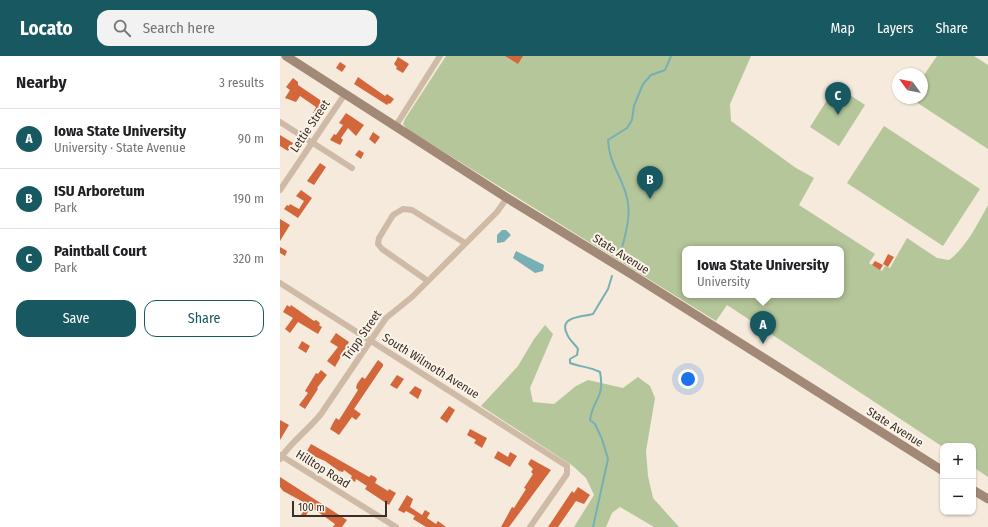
<!DOCTYPE html>
<html lang="en">
<head>
<meta charset="utf-8">
<style>
  :root { --surface:#fff; --page:#f2f2f2; --text:#202124; --muted:#757577; --line:#e0e0e0; --accent:#185860 }
  body { margin:0; font-family:"Fira Sans Condensed",sans-serif; background:var(--page); color:var(--text) }
  .controls { position:absolute; right:12px; bottom:12px; display:grid; overflow:hidden; border-radius:8px; box-shadow:0 1px 3px #0004 }
  .controls button { width:36px; height:36px; display:grid; place-items:center; padding:0; border:0; border-bottom:1px solid var(--line); background:var(--surface); color:var(--text); font:20px sans-serif }
  .compass { position:absolute; left:612px; top:12px; width:36px; height:36px; border-radius:50%; background:var(--surface); box-shadow:0 1px 3px #0004; rotate:303deg }
  .scale { position:absolute; left:12px; bottom:10px; width:95px; box-sizing:border-box; padding-left:4px; border:2px solid #3a2e28; border-top:0; font-size:11px; line-height:14px; white-space:nowrap; color:#3a2e28; -webkit-text-stroke:3px #fcf4e9; paint-order:stroke }
  .you { position:absolute; left:408px; top:323px; width:14px; height:14px; margin:-10px; border:3px solid #fff; border-radius:50%; background:#1a73e8; box-shadow:0 0 0 6px #1a73e833 }
  .badge { display:grid; place-items:center; width:26px; height:26px; border-radius:50%; background:var(--accent); color:#fff; font-size:13px; font-weight:700 }
  .pin { position:absolute; translate:-50% -33px; filter:drop-shadow(0 1px 2px #0008) }
  .pin::after { content:''; position:absolute; top:21px; width:14px; height:12px; background:inherit; clip-path:polygon(0 0,100% 0,50% 100%) }
  .popup { position:absolute; left:402px; top:190px; width:162px; height:52px; box-sizing:border-box; display:grid; place-content:center; border-radius:8px; background:var(--surface); filter:drop-shadow(0 1px 3px #0005); font-size:13px; white-space:nowrap; color:var(--muted) }
  .popup b { font-size:15px; color:var(--text) }
  .popup::after { content:''; position:absolute; left:50%; top:100%; margin-left:-8px; border:8px solid transparent; border-top-color:var(--surface) }
  .list { margin:0; padding:0; list-style:none }
  h2 { display:flex; justify-content:space-between; align-items:center; height:52px; margin:0; padding:0 16px; font-size:17px }
  h2 small { font-size:13px; font-weight:400; color:var(--muted) }
  .list li { display:grid; grid-template-columns:26px 1fr auto; gap:12px; align-items:center; box-sizing:border-box; height:60px; padding:0 16px; border-top:1px solid var(--line) }
  .list b { display:block; font-size:15px; white-space:nowrap }
  .list p { margin:0; font-size:13px; white-space:nowrap; color:var(--muted) }
  .list em { font-size:13px; font-style:normal; color:var(--muted) }
  .actions { display:flex; gap:8px; padding:12px 16px }
  .actions a { flex:1; padding:9px 0; border:1px solid var(--accent); border-radius:12px; text-align:center; font-size:14px; color:var(--accent) }
  .actions .main { background:var(--accent); color:#fff }
  .icon { flex:none; width:22px; height:22px; fill:none; stroke:currentColor; stroke-width:2; stroke-linecap:round; stroke-linejoin:round }
  .map { position:relative; flex:none; width:708px; height:471px; overflow:hidden }
  header { display:flex; align-items:center; gap:24px; box-sizing:border-box; height:56px; padding:0 20px; background:var(--accent); color:#fff }
  header strong { font-size:19px }
  nav { display:flex; gap:22px; margin-inline-start:auto; font-size:14px }
  .search { width:280px; height:36px; background:var(--page); display:flex; align-items:center; gap:10px; box-sizing:border-box; padding:0 14px; border-radius:12px; color:var(--muted); font-size:15px }
  main { display:flex }
  aside { flex:1; background:var(--surface) }
  .map>svg:first-child { display:block }
  .green { fill:#b5c69a; fill-rule:evenodd }
  .water { fill:#77afb5 }
  .lines { fill:none; stroke-linecap:round; stroke-linejoin:round }
  .stream { stroke:#77afb5; stroke-width:2 }
  .building { fill:#d3673b }
  .street { stroke:#cebaa6; stroke-width:6 }
  .secondary { stroke:#a28977; stroke-width:9 }
  .labels { text-anchor:middle; stroke-width:4; stroke-linejoin:round; paint-order:stroke }
  .street-label { font-size:12px; fill:#3a2e28; stroke:#fcf4e9 }
</style>
</head>
<body>
<header>
<strong>Locato</strong>
<div class="search"><svg class="icon" aria-label="search" viewBox="0 0 24 24"><circle cx="10" cy="10" r="6"/><path d="M15 15l6 6"/></svg>Search here</div>
<nav><a>Map</a><a>Layers</a><a>Share</a></nav>
</header>
<main>
<aside>
<h2>Nearby<small>3 results</small></h2>
<ul class="list">
<li><span class="badge">A</span><div><b>Iowa State University</b><p>University · State Avenue</p></div><em>90 m</em></li>
<li><span class="badge">B</span><div><b>ISU Arboretum</b><p>Park</p></div><em>190 m</em></li>
<li><span class="badge">C</span><div><b>Paintball Court</b><p>Park</p></div><em>320 m</em></li>
</ul>
<div class="actions"><a class="main">Save</a><a>Share</a></div>
</aside>
<div class="map">
<svg width="708" height="471" viewBox="0 0 708 471">
  <rect width="100%" height="100%" fill="#f5eadb"/>
  <!-- green -->
  <path class="green" d="M166,0H471L450,48L451,65L516,112L534,122L519,149L595,198L589,207L602,215L605,210L610,212L627,182L657,202L669,204C686,192 698,167 708,149V421L693,411V390L663,391L447,249L436,265L127,73L123,68L125,63ZM405,193H561V239H405Z
    M657,0H694L708,9V93L630,42H642V22Z
    M556,30L585,49L559,90L530,71Z
    M604,70L700,133L663,190L567,127Z
    M265,269L273,278L250,332L253,346L274,348L296,330L308,324L343,332L358,321L370,330L375,342L366,395L368,420L373,442L399,471H374L340,451L332,457L326,471H294L314,439L306,422L293,410L201,350L238,310L254,283Z"/>
  <!-- water -->
  <path class="water" d="M222,174H226L231,179L224,186L217,187V179Z
    M236,195L264,209L263,215L255,217L233,202Z"/>
  <g class="lines">
    <!-- stream -->
    <path class="stream" d="M340,200C344,183 352,160 347,142C342,120 329,108 328,84L347,72L352,64L354,50L363,28L371,19L385,14L391,0
      M313,471L328,403L322,383L315,368L310,364C313,342 325,343 320,316C310,311 301,311 290,307V303L297,299L298,293C295,288 289,284 287,278C278,260 303,261 313,258L328,233L332,220"/>
  </g>
  <!-- building -->
  <path class="building" d="M225,0H243L238,8Z
    M118,1L129,8L123,17L116,13L117,11L114,8Z
    M60,6L66,10L62,16L56,12Z
    M78,21L105,40L107,38L114,43L110,48L109,47L107,49L74,28Z
    M13,22L18,26V29L46,48L38,60L33,57L36,51L20,40L16,46L5,42L10,34L6,31Z
    M66,57L84,69L76,80L68,72L61,82L63,84L60,89L50,84L54,78L56,79L63,69L59,67Z
    M93,76L100,81L95,88L89,83Z
    M0,79L13,87L8,95L0,90Z
    M79,94L84,97L81,103L75,99Z
    M40,107L46,111L34,129L27,125Z
    M21,134L32,142L18,162L4,153L7,149L9,150L10,148L19,153L24,145L16,140Z
    M0,163L10,169L0,185Z
    M0,191L7,195L5,200L0,197Z
    M608,198L614,201L608,211L603,208Z
    M595,205L603,209L600,214L592,209Z
    M7,249L10,251L11,249L34,265L36,264L40,267L39,269L42,271L38,278L18,266L10,277L5,273L13,262L3,256Z
    M56,277L69,286L55,311L47,305L58,291L50,286Z
    M22,285L30,290L26,297L18,292Z
    M98,304L103,308V310L74,353L81,358L76,364L72,361L59,379L50,373L53,367L56,362L59,364L78,334L76,332L77,328L82,321L85,323Z
    M41,314L47,319L37,332L38,333L25,353L19,349L28,337L25,335L36,317L38,318Z
    M117,319L124,323L117,333L110,329Z
    M135,330L142,334L138,343L129,337Z
    M169,350L175,354L167,367L160,362Z
    M0,364L9,369L0,384Z
    M190,373L207,382L202,392L194,387L196,384L187,379Z
    M31,388L89,421L91,419L95,421L97,423L95,427L108,435L109,433L116,437L109,449L85,433L87,430L76,423L75,426L70,423L72,420L64,414L63,416L59,415L45,405L29,398L27,395Z
    M218,395L228,401L230,396L237,400L230,411L214,402Z
    M251,403L271,414L229,471H221L232,451L234,452L246,433L244,432L253,418L251,416L253,413L248,408Z
    M0,421L67,464L62,471H53L55,468L31,451L25,461L21,459L27,448L3,435L0,431Z
    M298,431L310,439L304,448L296,445L278,471H268L292,435L294,437Z
    M127,439L133,443L130,451L142,459L145,454L150,457L147,462L156,468L158,465L166,471H146L133,463L135,460L126,455L124,457L118,454Z"/>
  <g class="lines">
    <!-- street -->
    <path class="street" d="M0,66L72,112
      M115,71L160,0
      M0,134L65,38
      M148,225L102,193L98,188L99,182L113,159L123,153L132,154L185,187
      M0,227L287,410V418L250,471
      M0,399L116,471
      M0,403C11,386 28,374 41,358L106,262L132,241L217,156L227,142"/>
    <!-- secondary -->
    <path class="secondary" d="M6,0L227,142L351,218L663,415
      M693,434L708,443"/>
  </g>
  <g class="labels">
    <!-- street labels -->
    <g class="street-label">
      <text transform="translate(30 70) rotate(-56)" y="4">Lettie Street</text>
      <text transform="translate(341 198) rotate(32)" y="4">State Avenue</text>
      <text transform="translate(82 279) rotate(-55)" y="4">Tripp Street</text>
      <text transform="translate(151 310) rotate(32)" y="4">South Wilmoth Avenue</text>
      <text transform="translate(615 371) rotate(32)" y="4">State Avenue</text>
      <text transform="translate(43 413) rotate(32)" y="4">Hilltop Road</text>
    </g>
  </g>
</svg>
<div class="controls">
<button>+</button>
<button>−</button>
</div>
<svg class="compass" viewBox="-18 -18 36 36"><path d="M0-13l5 13h-10z" fill="#e53935"/><path d="M0 13l5-13h-10z" fill="#757577"/></svg>
<div class="scale">100 m</div>
<div class="you"></div>
<div class="pin badge" style="left:483px;top:288px">A</div>
<div class="popup"><b>Iowa State University</b>University</div>
<div class="pin badge" style="left:370px;top:143px">B</div>
<div class="pin badge" style="left:558px;top:59px">C</div>
</div>
</main>
</body>
</html>
